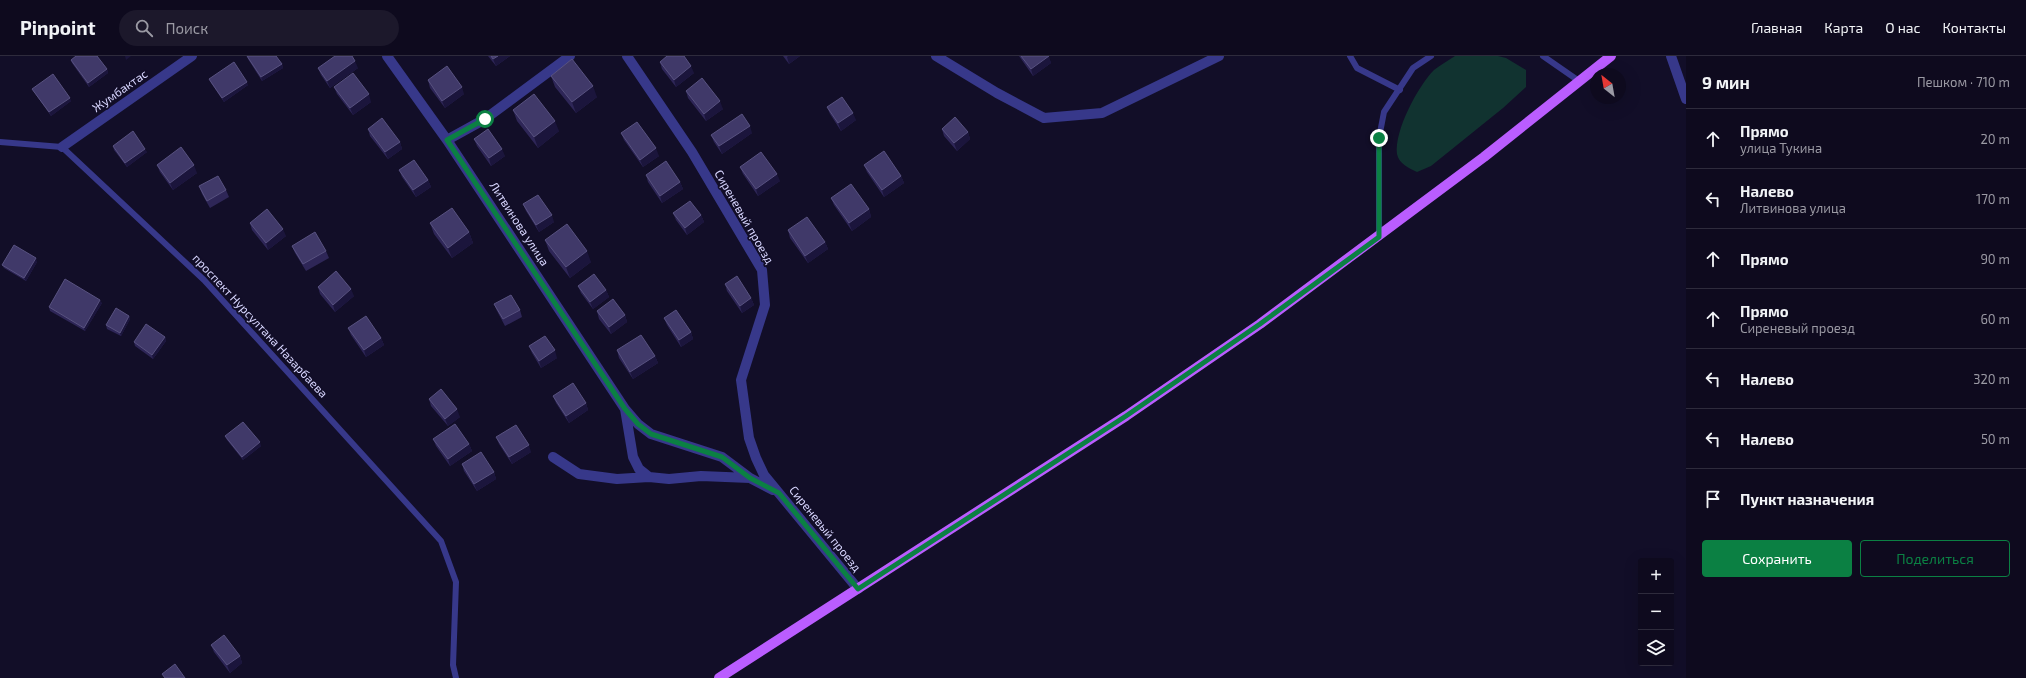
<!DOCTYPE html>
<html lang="ru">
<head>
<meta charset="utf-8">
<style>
  :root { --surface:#0e0a1e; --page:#1c182b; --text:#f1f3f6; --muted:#9b9aa4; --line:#2e2b3c; --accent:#0b8043 }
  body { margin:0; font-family:"Exo 2",sans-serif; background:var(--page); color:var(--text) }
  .controls { position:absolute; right:12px; bottom:12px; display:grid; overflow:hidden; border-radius:4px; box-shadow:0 4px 16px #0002 }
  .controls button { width:36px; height:36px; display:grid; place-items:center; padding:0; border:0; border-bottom:1px solid var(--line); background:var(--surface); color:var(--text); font:20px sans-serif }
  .compass { position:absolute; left:1590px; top:12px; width:36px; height:36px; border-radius:50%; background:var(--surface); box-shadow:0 4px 16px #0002; rotate:329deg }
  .stop { position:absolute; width:12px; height:12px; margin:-9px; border:3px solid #0b8043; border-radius:50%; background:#fff }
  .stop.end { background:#0b8043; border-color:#fff; box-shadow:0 1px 4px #0008 }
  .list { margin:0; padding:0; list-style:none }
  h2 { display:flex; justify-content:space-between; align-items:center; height:52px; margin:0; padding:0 16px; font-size:17px }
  h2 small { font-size:13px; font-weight:400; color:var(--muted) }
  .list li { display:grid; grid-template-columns:26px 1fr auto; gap:12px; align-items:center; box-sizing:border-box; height:60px; padding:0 16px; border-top:1px solid var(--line) }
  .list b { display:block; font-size:15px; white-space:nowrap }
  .list p { margin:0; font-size:13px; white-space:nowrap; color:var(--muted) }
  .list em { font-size:13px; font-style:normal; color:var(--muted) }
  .actions { display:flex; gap:8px; padding:12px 16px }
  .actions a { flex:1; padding:9px 0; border:1px solid var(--accent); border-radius:4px; text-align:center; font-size:14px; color:var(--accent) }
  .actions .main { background:var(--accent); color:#fff }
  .icon { flex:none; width:22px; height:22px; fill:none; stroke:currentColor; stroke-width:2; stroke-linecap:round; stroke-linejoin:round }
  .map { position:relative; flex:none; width:1686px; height:622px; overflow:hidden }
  header { display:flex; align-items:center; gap:24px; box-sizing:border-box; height:56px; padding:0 20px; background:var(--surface); border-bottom:1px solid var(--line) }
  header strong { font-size:19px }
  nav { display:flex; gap:22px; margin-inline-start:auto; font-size:14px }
  .search { width:280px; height:36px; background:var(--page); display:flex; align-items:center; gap:10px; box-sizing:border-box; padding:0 14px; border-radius:22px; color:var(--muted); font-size:15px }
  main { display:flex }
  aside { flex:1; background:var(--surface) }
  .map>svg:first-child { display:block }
  .green { fill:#113330 }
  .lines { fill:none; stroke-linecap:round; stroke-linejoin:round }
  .service { stroke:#37388a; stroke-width:6 }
  .minor { stroke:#37388a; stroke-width:10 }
  .primary { stroke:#ba5dff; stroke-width:10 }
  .wall { fill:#2e2657 }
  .shaded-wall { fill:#1b153c }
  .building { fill:#403969; stroke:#585280 }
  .route { stroke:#0b8043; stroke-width:5 }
  .labels { text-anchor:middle; stroke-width:3.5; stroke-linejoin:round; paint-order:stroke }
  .street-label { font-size:12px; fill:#d8d6ff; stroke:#120e28 }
</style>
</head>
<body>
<header>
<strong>Pinpoint</strong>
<div class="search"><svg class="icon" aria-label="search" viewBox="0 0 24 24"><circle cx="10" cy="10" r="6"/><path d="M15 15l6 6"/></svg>Поиск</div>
<nav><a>Главная</a><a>Карта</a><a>О нас</a><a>Контакты</a></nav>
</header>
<main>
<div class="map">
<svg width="1686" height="622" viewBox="0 0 1686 622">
  <rect width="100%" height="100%" fill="#120e28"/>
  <!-- green -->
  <path class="green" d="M1455,0H1498L1506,2L1526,14V31L1503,52L1431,110L1417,116C1409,112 1399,108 1397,98C1394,75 1418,30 1434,14C1440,9 1448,5 1455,0Z"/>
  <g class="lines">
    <!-- service -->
    <path class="service" d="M1350,0L1357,12L1400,34
      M1543,0L1579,25
      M0,86L62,91L204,224L441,485L456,526L453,609L456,622
      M1379,180V82L1384,56L1413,12L1431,0"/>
    <!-- minor -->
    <path class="minor" d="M387,0L447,84L625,353L638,368L651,378L722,401L750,422
      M627,0L692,96L762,214L765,249L741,324L749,382L756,402L764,419L858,533
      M936,0L997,37L1044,62L1102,57L1219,0
      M1671,0L1686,43
      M447,84L485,63L570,0
      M62,91L192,0
      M625,353L633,401L639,413L649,421L669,423L701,420L750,422L773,434
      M553,401L579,418L617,423L649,421"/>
    <!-- primary -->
    <path class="primary" d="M719,622L1126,360L1260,268L1484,101L1611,0"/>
  </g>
  <!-- wall -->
  <path class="wall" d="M247,0L282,8L283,12L262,25L248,3Z
    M488,0H510L496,10Z
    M783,0H800L789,8Z
    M1019,0H1048L1051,7L1033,20Z
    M71,4L107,13L108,17L89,31L72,7Z
    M660,6L694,17L676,31L662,13Z
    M318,12H358L330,32L321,19Z
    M551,20L597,41L576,57L555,31Z
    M209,23L248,29L224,46L211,27Z
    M428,24L464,38L445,52L430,32Z
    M334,31L371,46L353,59L337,38Z
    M32,33L71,45L51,60L34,36Z
    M686,35L723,53L706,65L688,42Z
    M827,51L856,64L841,75L830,58Z
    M513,54L559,75L538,92L517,65Z
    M368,73L400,86L402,93L388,103L370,80Z
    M942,73L968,76L970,83L957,95L944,80Z
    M621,77L659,100L643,111L624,84Z
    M752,77L722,98L714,86L711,79Z
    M474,83L505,100L491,110L477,90Z
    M113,90L147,96L127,111L114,94Z
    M157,109L197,117L173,134L160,116Z
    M864,109L901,120L904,127L884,141L867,116Z
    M740,111L780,125L758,140L743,118Z
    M399,114L428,124L431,131L416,141L402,121Z
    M646,119L680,126L683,133L662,147L648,126Z
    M199,130L226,134L229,141L210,152L202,138Z
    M831,142L869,153L871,161L852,175L834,149Z
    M523,148L554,166L539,176L526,155Z
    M673,157L701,159L704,166L687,179L676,164Z
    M250,167L286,180L268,194L252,174Z
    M430,167L469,176L473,187L452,202L434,178Z
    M788,174L825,186L828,193L808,207L790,182Z
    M545,184L591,206L570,222L549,195Z
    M292,190L326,195L329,202L306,215L295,197Z
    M37,206L26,225L4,212L2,209Z
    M725,228L751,242L754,249L742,257L727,235Z
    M578,230L606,234L609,241L593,253L581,237Z
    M318,231L354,240L335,256L320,238Z
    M102,247L85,275L50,255L49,251Z
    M494,248L520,254L522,261L505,270L497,255Z
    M597,255L625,259L627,266L611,278L599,263Z
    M129,260L130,263L121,280L107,273L106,269Z
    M664,262L691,276L693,283L681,291L667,269Z
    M348,272L381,282L384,289L366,301L351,279Z
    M165,281L166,285L153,303L135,290L134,286Z
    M529,290L557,302L541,312L532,297Z
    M617,294L655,300L658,307L633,323L619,302Z
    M553,340L586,347L588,354L569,367L556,347Z
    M429,343L460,361L448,370L431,350Z
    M225,380L261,390L243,404L227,384Z
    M496,381L531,396L512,408L499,388Z
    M433,383L469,388L472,395L450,410L436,390Z
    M462,408L494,416L496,423L477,435L464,415Z
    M211,589L240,600L242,607L230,617L214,596Z"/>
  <!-- shaded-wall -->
  <path class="shaded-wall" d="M125,0H131L126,4Z
    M498,0H510L496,10L493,3Z
    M788,0H800L789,8L787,1Z
    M1049,0L1051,7L1033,20L1031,13Z
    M355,5L358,12L330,32L327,25Z
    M282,8L283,12L262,25L261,21Z
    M691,10L694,17L676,31L674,24Z
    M107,13L108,17L89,31L88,27Z
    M247,26L248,29L224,46L222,42Z
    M593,30L597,41L576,57L572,46Z
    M462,31L464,38L445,52L442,45Z
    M369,38L371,46L353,59L350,52Z
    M70,42L71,45L51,60L49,56Z
    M720,45L723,53L706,65L704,58Z
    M853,57L856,64L841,75L838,67Z
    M555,65L559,75L538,92L534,81Z
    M750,70L752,77L722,98L719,90Z
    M968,76L970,83L957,95L954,87Z
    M400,86L402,93L388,103L385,96Z
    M656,92L659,100L643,111L640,104Z
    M145,93L147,96L127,111L125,107Z
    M502,93L505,100L491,110L489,102Z
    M194,109L197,117L173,134L170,127Z
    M777,118L780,125L758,140L756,133Z
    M901,120L904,127L884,141L882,134Z
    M428,124L431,131L416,141L413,134Z
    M680,126L683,133L662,147L660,140Z
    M869,153L871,161L852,175L849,167Z
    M552,159L554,166L539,176L536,169Z
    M701,159L704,166L687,179L685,172Z
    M283,173L286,180L268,194L266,187Z
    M469,176L473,187L452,202L448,192Z
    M825,186L828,193L808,207L805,200Z
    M587,195L591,206L570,222L566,211Z
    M36,202L37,206L26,225L24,222Z
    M351,233L354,240L335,256L333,249Z
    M606,234L609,241L593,253L590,246Z
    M751,242L754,249L742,257L740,250Z
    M100,244L102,247L85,275L84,272Z
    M625,259L627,266L611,278L609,271Z
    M129,260L130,263L121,280L120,277Z
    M691,276L693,283L681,291L679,284Z
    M165,281L166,285L153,303L152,299Z
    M381,282L384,289L366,301L364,294Z
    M555,294L557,302L541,312L539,305Z
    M655,300L658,307L633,323L630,316Z
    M586,347L588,354L569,367L566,360Z
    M457,353L460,361L448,370L445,363Z
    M260,386L261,390L243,404L242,401Z
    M469,388L472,395L450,410L448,403Z
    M529,389L531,396L512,408L509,401Z
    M494,416L496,423L477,435L474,428Z
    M240,600L242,607L230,617L227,609Z"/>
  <!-- building -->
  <path class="building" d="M76,0H97L107,13L88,27L71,4Z
    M247,0H276L282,8L261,21Z
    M335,0H352L355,5L327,25L318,12Z
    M491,0H498L493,3Z
    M667,0H684L691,10L674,24L660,6Z
    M1021,0H1049L1031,13Z
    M572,3L593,30L572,46L551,20Z
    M234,6L247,26L222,42L209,23Z
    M447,10L462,31L442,45L428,24Z
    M353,17L369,38L350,52L334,31Z
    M53,18L70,42L49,56L32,33Z
    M702,22L720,45L704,58L686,35Z
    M534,38L555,65L534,81L513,54Z
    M842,41L853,57L838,67L827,51Z
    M742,58L750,70L719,90L711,79Z
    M955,61L968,76L954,87L942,73Z
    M382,62L400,86L385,96L368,73Z
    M637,66L656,92L640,104L621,77Z
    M488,73L502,93L489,102L474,83Z
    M133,75L145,93L125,107L113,90Z
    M181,91L194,109L170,127L157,109Z
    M884,95L901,120L882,134L864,109Z
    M761,96L777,118L756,133L740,111Z
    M414,104L428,124L413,134L399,114Z
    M666,105L680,126L660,140L646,119Z
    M218,120L226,134L207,145L199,130Z
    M851,128L869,153L849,167L831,142Z
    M538,139L552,159L536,169L523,148Z
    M690,145L701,159L685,172L673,157Z
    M452,152L469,176L448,192L430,167Z
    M267,153L283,173L266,187L250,167Z
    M807,161L825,186L805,200L788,174Z
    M567,168L587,195L566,211L545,184Z
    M315,176L326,195L303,208L292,190Z
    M14,189L36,202L24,222L2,209Z
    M336,215L351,233L333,249L318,231Z
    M594,218L606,234L590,246L578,230Z
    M737,220L751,242L740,250L725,228Z
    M65,223L100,244L84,272L49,251Z
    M511,239L520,254L503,263L494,248Z
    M613,243L625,259L609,271L597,255Z
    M116,252L129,260L120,277L106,269Z
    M676,254L691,276L679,284L664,262Z
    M366,260L381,282L364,294L348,272Z
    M146,268L165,281L152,299L134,286Z
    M641,279L655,300L630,316L617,294Z
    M545,280L555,294L539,305L529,290Z
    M573,327L586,347L566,360L553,340Z
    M441,333L457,353L445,363L429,343Z
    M243,366L260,386L242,401L225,380Z
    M455,368L469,388L448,403L433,383Z
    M516,369L529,389L509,401L496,381Z
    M481,396L494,416L474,428L462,408Z
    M224,579L240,600L227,609L211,589Z
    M175,608L185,622H165L162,618Z"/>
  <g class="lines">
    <!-- route -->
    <path class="route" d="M485,63L447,84L625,353L638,368L651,378L722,401L750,422L779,437L858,533L1126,360L1260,268L1379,181V82"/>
  </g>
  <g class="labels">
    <!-- street labels -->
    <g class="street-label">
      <text transform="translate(120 35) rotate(-35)" y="4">Жумбактас</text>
      <text transform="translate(744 161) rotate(60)" y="4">Сиреневый проезд</text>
      <text transform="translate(519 168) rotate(57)" y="4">Литвинова улица</text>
      <text transform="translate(260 270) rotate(47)" y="4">проспект Нурсултана Назарбаева</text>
      <text transform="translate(825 473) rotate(51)" y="4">Сиреневый проезд</text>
    </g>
  </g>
</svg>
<div class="controls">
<button>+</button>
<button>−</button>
<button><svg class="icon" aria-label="layers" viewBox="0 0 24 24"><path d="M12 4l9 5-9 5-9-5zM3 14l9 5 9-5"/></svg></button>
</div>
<svg class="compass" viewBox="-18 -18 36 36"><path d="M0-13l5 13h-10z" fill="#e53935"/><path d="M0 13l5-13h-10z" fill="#9b9aa4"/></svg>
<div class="stop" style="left:485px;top:63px"></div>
<div class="stop end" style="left:1379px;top:82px"></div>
</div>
<aside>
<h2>9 мин<small>Пешком · 710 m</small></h2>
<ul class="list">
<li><svg class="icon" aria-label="ahead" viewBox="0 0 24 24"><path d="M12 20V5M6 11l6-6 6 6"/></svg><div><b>Прямо</b><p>улица Тукина</p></div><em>20 m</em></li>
<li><svg class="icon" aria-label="left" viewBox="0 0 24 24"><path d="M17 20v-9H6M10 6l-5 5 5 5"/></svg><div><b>Налево</b><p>Литвинова улица</p></div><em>170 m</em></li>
<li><svg class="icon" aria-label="ahead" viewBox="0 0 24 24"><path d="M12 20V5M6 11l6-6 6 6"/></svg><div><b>Прямо</b></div><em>90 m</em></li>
<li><svg class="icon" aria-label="ahead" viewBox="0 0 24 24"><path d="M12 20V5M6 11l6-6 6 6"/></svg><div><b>Прямо</b><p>Сиреневый проезд</p></div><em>60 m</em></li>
<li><svg class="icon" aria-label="left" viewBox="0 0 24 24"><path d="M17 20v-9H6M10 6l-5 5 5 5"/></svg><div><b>Налево</b></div><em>320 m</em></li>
<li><svg class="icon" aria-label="left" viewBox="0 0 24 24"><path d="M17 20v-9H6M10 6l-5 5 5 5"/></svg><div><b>Налево</b></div><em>50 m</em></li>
<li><svg class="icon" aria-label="arrive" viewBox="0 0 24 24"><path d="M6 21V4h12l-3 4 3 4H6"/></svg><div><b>Пункт назначения</b></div></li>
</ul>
<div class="actions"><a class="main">Сохранить</a><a>Поделиться</a></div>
</aside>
</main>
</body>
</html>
